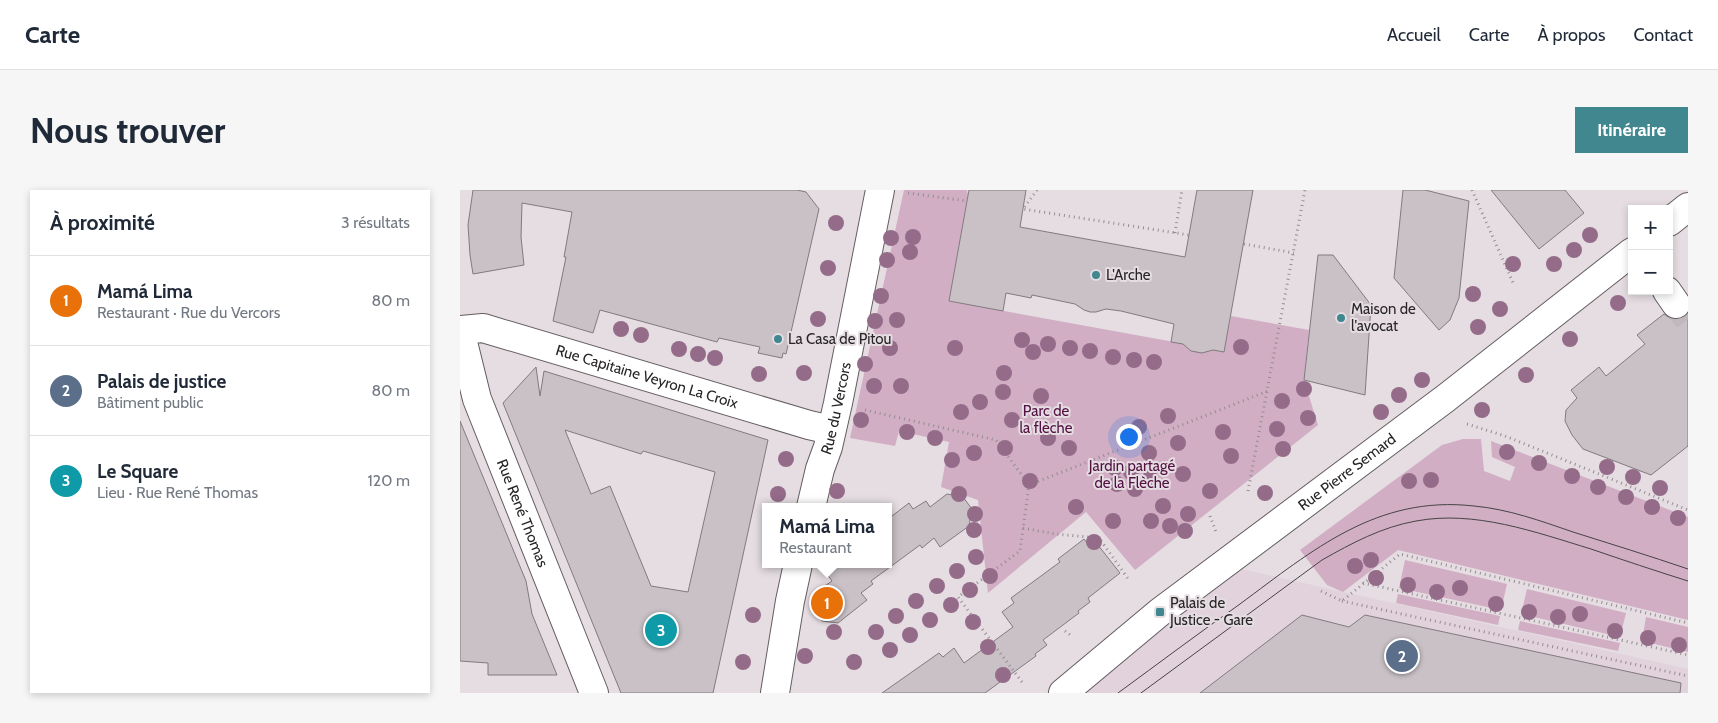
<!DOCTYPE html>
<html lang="fr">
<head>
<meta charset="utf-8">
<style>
  :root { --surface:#fff; --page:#f6f6f7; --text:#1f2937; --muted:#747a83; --line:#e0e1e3; --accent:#408790 }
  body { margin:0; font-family:Cabin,sans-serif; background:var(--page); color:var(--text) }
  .controls { position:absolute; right:15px; top:15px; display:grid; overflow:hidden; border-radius:0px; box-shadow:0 2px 8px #0003 }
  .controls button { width:45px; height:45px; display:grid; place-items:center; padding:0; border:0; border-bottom:1px solid var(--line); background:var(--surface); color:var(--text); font:25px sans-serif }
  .you { position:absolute; left:668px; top:246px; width:18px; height:18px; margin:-12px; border:4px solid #fff; border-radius:50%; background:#1a73e8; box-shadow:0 0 0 8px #1a73e833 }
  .badge { display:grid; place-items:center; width:32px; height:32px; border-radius:50%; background:var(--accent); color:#fff; font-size:16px; font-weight:700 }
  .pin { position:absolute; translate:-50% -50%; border:2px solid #fff; box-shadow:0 1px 5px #0006 }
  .popup { position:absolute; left:302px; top:313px; width:130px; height:65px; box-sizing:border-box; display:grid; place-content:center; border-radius:0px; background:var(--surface); filter:drop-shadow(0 1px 4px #0005); font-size:16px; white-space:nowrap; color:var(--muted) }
  .popup b { font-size:19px; color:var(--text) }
  .popup::after { content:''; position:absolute; left:50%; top:100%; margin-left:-10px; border:10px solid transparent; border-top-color:var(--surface) }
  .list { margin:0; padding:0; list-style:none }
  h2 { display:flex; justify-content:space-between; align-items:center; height:65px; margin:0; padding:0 20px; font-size:21px }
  h2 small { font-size:16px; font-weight:400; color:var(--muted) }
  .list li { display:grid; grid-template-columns:32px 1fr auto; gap:15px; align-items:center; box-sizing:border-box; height:90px; padding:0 20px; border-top:1px solid var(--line) }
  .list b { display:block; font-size:19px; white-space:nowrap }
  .list p { margin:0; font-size:16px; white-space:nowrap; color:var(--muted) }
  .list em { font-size:16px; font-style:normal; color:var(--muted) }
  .map { position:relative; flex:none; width:1228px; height:503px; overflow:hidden; border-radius:0px }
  header { display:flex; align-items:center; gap:30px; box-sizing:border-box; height:70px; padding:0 25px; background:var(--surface); border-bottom:1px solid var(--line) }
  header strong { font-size:24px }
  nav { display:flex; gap:28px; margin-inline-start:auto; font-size:18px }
  .intro { display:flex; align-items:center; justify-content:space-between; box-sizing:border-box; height:120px; padding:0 30px }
  h1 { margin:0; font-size:35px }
  .button { padding:12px 22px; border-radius:0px; background:var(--accent); color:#fff; font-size:18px; font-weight:700 }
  main { display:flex; gap:30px; padding:0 30px }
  aside { flex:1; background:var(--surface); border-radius:0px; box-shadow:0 2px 8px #0003 }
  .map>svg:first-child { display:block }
  .built { fill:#e2d2dc }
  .green { fill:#d1aec4 }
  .building { fill:#c9c1c6; stroke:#817a7f; fill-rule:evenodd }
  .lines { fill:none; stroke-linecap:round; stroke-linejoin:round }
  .minor-tunnel { stroke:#bfb8bd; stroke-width:28; stroke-dasharray:28 14; stroke-linecap:butt }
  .minor-casing { stroke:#645d61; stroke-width:30 }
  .path { stroke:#938d91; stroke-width:3; stroke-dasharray:1 4; stroke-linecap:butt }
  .minor { stroke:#fff; stroke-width:28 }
  .tram { stroke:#474346; stroke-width:1 }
  .tree { fill:#946c89 }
  .poi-dot { fill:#408790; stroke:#e5dde2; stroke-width:2 }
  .labels { text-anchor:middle; stroke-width:4; stroke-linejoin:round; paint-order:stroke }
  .poi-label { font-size:15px; fill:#282527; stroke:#e5dde2; text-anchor:start }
  .street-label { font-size:15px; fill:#282527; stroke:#e5dde2 }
  .park-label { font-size:15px; fill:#511041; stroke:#e5dde2 }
</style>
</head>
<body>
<header>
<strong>Carte</strong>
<nav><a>Accueil</a><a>Carte</a><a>À propos</a><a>Contact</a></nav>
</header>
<div class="intro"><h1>Nous trouver</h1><a class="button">Itinéraire</a></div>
<main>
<aside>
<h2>À proximité<small>3 résultats</small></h2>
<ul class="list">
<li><span class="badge" style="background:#e8710a">1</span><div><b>Mamá Lima</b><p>Restaurant · Rue du Vercors</p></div><em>80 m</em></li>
<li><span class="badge" style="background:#5c6f8a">2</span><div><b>Palais de justice</b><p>Bâtiment public</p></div><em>80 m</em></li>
<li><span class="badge" style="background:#0f9aa8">3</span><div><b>Le Square</b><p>Lieu · Rue René Thomas</p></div><em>120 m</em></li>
</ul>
</aside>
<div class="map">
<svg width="1228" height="503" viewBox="0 0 1228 503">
  <rect width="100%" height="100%" fill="#e5dde2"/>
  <!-- built -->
  <path class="built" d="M759,374L1228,479V503H586Z"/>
  <!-- green -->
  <path class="green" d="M444,0H507L508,5L489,111L764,161L771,126L849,140L844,190L858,235L675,380L626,322L528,403L518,310L481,297L489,252L439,241L435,256L390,248Z
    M1003,249H1021L1024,281L1050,291L1055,277L1032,267L1031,251L1228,327V430L938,360L883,402L867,395L840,360L982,255Z
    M945,370L1047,394L1041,420L939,398Z
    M1067,399L1166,423L1160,447L1061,424Z
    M938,404L1040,426L1038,435L936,413Z
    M1186,427L1228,437V462L1182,451Z
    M1060,431L1160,453L1158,461L1058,440Z"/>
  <!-- building -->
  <path class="building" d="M13,0H337L346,2L359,19L326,164L323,163L322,168L298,163L300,157L259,148L257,152L140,120L133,143L93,131L106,67H104L112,22L62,13L61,47L64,75L13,84L10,65L8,35Z
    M509,0H566L560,37L725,67L737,0H793L764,162L753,160L742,163L731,161L723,154L711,152L714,134L661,121L646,119L636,122H630L624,120L615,114L572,105L571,108L546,103L543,121L489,111Z
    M943,0H965L1009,11L999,108L990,130L979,140L934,88Z
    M1031,0H1105L1124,23L1079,59Z
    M858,65H873L911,115L905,205L844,190Z
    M1228,123V256L1191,285L1123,259L1112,245L1105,231L1106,220L1117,208L1111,200L1139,177L1146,186L1185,154L1177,145L1204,124L1210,128L1217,130L1224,127Z
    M76,177L80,206L84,181L308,250L253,503H161L43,213ZM105,240L181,264L183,261L255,282L228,402L191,396L150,296L131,304Z
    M0,231L66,391L72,424L97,485H28V473L0,471Z
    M487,304L503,307L512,319L509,336L480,357L474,348L462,358L460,355L411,391L413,394L401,403L407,410L378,433L362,431L352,417L356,402L372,391L367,384L380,374H428V329L449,313L453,319L466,311L470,317Z
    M624,349L632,359L638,355L660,383L628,408L630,412L618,421L619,423L583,450L587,455L575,464L576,466L525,503H422L479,463L483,467L494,458L504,473L553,437L542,422L554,413L551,408L600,372L598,369Z
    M842,425L889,437L905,425L1221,493L1220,503H740Z"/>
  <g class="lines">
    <!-- minor-tunnel -->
    <path class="minor-tunnel" d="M1216,114L1228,129"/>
    <!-- minor casing -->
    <g class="minor-casing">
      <g id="minor">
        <path d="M1209,32L1228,17"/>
        <path d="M1207,101L1216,114"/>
        <path id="s1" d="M0,140L17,209L134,503"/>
        <path id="s2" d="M0,140L23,138L349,235L371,240"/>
        <path id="s3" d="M351,317L360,279L368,257L378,213L420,0"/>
        <path d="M315,503L330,411L338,374"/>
        <path id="s4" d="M603,503L700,422L986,208L1172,62"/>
      </g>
    </g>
    <!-- path -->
    <path class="path" d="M577,0L563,19L729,45
      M1012,0L1054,95
      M448,3L507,11
      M715,43L722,0
      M784,54L834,63
      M405,220L536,250L569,295L808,201
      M1007,234L1045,246L1228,320
      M788,301L845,0
      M750,326L756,342
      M563,338L595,344L639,348L669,390
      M903,393L1228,465
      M861,401L882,411L940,364L1228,433
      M882,411L1228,486
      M605,441L613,447
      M562,492L498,407L560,361L569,295"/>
    <!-- minor -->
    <use href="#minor" class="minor"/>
    <!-- tram -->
    <path class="tram" d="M658,503C699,473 739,443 780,414C853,360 917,305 1014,316C1048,319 1081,331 1113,342C1151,354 1190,366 1228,379
      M681,503L862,370C892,353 922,337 956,331C1015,320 1075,342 1131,359C1163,370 1196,381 1228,391"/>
  </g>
  <!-- trees -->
  <g class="tree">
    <circle cx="376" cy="33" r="8"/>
    <circle cx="1130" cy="45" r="8"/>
    <circle cx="453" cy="47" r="8"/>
    <circle cx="431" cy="48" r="8"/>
    <circle cx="1114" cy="60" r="8"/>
    <circle cx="450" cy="62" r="8"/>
    <circle cx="427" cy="70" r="8"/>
    <circle cx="1053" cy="74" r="8"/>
    <circle cx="1094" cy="74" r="8"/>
    <circle cx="368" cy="78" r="8"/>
    <circle cx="1013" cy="104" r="8"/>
    <circle cx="421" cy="106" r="8"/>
    <circle cx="1158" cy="113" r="8"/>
    <circle cx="1040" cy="119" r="8"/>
    <circle cx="358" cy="129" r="8"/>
    <circle cx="437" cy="130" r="8"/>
    <circle cx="415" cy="131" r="8"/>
    <circle cx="1018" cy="137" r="8"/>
    <circle cx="161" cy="139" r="8"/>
    <circle cx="181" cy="145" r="8"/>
    <circle cx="1110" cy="149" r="8"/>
    <circle cx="562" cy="150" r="8"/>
    <circle cx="588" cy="154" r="8"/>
    <circle cx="781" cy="157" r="8"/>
    <circle cx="430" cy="158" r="8"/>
    <circle cx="495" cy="158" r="8"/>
    <circle cx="610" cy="158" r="8"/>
    <circle cx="219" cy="159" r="8"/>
    <circle cx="630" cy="161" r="8"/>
    <circle cx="573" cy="162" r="8"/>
    <circle cx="238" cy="164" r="8"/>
    <circle cx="653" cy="167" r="8"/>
    <circle cx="255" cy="168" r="8"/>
    <circle cx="674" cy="170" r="8"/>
    <circle cx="694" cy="172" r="8"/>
    <circle cx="405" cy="174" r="8"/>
    <circle cx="344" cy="183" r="8"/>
    <circle cx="544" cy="183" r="8"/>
    <circle cx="299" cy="184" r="8"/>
    <circle cx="1066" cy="185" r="8"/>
    <circle cx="962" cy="190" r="8"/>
    <circle cx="414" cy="196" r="8"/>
    <circle cx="441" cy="196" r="8"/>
    <circle cx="844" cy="199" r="8"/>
    <circle cx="543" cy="202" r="8"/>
    <circle cx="939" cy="205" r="8"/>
    <circle cx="581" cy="206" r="8"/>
    <circle cx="822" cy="211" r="8"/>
    <circle cx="520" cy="212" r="8"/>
    <circle cx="1022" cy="220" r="8"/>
    <circle cx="501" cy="222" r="8"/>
    <circle cx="921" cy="222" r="8"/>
    <circle cx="708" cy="226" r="8"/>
    <circle cx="848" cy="228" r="8"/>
    <circle cx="401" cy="230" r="8"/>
    <circle cx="552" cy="230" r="8"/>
    <circle cx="679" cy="237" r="8"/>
    <circle cx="817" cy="239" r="8"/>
    <circle cx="447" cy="242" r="8"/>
    <circle cx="763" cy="242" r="8"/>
    <circle cx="475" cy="248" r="8"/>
    <circle cx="588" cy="248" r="8"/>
    <circle cx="718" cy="253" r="8"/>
    <circle cx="545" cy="258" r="8"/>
    <circle cx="609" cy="258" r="8"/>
    <circle cx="823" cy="259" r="8"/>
    <circle cx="1047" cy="262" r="8"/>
    <circle cx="514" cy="263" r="8"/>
    <circle cx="689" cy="263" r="8"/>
    <circle cx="771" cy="266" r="8"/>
    <circle cx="326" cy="269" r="8"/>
    <circle cx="492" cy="270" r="8"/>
    <circle cx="1079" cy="273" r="8"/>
    <circle cx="1147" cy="277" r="8"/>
    <circle cx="655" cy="278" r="8"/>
    <circle cx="671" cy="282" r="8"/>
    <circle cx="723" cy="284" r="8"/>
    <circle cx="1112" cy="286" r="8"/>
    <circle cx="1173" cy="287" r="8"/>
    <circle cx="690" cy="288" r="8"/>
    <circle cx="971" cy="290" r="8"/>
    <circle cx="570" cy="291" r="8"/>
    <circle cx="949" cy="291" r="8"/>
    <circle cx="657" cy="294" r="8"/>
    <circle cx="1138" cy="297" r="8"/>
    <circle cx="1200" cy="298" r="8"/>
    <circle cx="675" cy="299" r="8"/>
    <circle cx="377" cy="301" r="8"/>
    <circle cx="750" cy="301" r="8"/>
    <circle cx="805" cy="303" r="8"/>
    <circle cx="318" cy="304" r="8"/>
    <circle cx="499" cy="304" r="8"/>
    <circle cx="1166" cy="307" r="8"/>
    <circle cx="703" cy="316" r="8"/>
    <circle cx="616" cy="317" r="8"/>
    <circle cx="1192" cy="317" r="8"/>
    <circle cx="515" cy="324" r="8"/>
    <circle cx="728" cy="324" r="8"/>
    <circle cx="1218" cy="328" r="8"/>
    <circle cx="653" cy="331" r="8"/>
    <circle cx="691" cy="331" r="8"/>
    <circle cx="710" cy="336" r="8"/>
    <circle cx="514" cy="340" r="8"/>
    <circle cx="725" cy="341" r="8"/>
    <circle cx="634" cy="352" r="8"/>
    <circle cx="516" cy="367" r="8"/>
    <circle cx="911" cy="370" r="8"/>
    <circle cx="895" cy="376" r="8"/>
    <circle cx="497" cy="381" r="8"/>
    <circle cx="530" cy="386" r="8"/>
    <circle cx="916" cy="388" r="8"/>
    <circle cx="948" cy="395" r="8"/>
    <circle cx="477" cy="396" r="8"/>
    <circle cx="1000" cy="398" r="8"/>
    <circle cx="510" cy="400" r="8"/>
    <circle cx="977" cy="402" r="8"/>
    <circle cx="456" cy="411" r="8"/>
    <circle cx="1036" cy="414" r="8"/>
    <circle cx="491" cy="415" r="8"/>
    <circle cx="1069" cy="422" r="8"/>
    <circle cx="1120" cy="424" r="8"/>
    <circle cx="293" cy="425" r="8"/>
    <circle cx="436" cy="426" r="8"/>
    <circle cx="1098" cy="427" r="8"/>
    <circle cx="470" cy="430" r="8"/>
    <circle cx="513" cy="432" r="8"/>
    <circle cx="1155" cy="441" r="8"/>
    <circle cx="374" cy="442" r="8"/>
    <circle cx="416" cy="442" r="8"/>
    <circle cx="450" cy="445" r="8"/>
    <circle cx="1188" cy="448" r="8"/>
    <circle cx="1219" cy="455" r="8"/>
    <circle cx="528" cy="457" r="8"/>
    <circle cx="430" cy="460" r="8"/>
    <circle cx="345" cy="466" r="8"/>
    <circle cx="283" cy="472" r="8"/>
    <circle cx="394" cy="472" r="8"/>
    <circle cx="543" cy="485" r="8"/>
  </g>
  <!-- markers -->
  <g class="poi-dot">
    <circle cx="636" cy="85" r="5"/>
    <circle cx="881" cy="128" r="5"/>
    <circle cx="318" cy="149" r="5"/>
    <rect x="695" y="417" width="10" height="10" rx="2.5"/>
  </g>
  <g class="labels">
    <!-- poi labels -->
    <g class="poi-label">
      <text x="646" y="90">L'Arche</text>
      <text x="891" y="124">Maison de<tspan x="891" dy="17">l'avocat</tspan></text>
      <text x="328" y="154">La Casa de Pitou</text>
      <text x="710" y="418">Palais de<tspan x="710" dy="17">Justice - Gare</tspan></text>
    </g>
    <!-- street labels -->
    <g class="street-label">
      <text dy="5" stroke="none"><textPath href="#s2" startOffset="194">Rue Capitaine Veyron La Croix</textPath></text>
      <text dy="5" stroke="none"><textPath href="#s3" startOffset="102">Rue du Vercors</textPath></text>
      <text dy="5" stroke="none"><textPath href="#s4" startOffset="360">Rue Pierre Semard</textPath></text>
      <text dy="5" stroke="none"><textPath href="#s1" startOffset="194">Rue René Thomas</textPath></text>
    </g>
    <!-- park labels -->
    <g class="park-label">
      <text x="586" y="226">Parc de<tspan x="586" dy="17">la flèche</tspan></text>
      <text x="672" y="281">Jardin partagé<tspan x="672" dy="17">de la Flèche</tspan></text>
    </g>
  </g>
</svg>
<div class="controls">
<button>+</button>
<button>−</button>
</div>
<div class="you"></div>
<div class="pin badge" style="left:367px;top:413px;background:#e8710a">1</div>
<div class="popup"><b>Mamá Lima</b>Restaurant</div>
<div class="pin badge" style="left:942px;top:466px;background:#5c6f8a">2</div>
<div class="pin badge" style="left:201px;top:440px;background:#0f9aa8">3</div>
</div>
</main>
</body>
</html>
